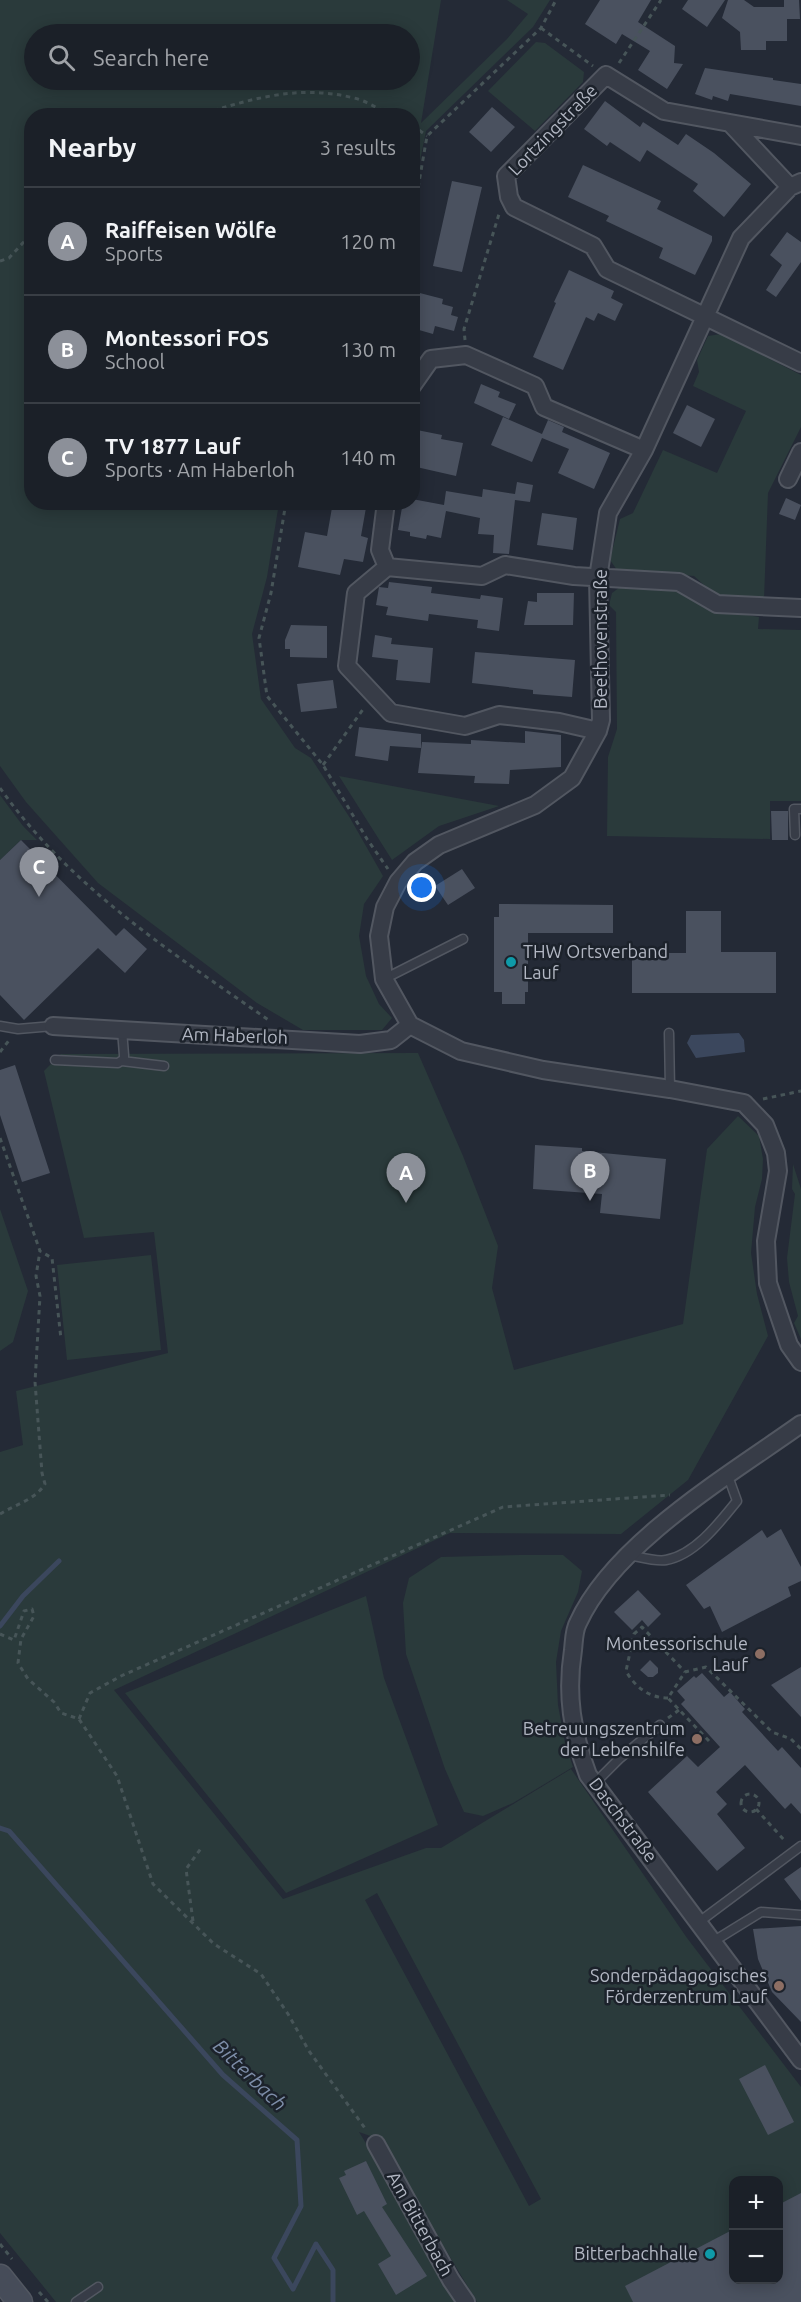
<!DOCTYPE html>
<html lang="en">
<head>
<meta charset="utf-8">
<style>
  :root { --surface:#1b2028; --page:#282d34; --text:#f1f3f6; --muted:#a0a3a8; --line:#393e45; --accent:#8c9099 }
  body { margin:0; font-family:Ubuntu,sans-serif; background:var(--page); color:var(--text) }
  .controls { position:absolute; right:18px; bottom:18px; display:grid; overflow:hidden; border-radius:12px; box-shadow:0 3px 15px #0003 }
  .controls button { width:54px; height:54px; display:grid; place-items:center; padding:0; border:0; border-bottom:2px solid var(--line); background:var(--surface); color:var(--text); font:30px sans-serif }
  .you { position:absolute; left:422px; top:888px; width:21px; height:21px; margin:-15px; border:4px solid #fff; border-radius:50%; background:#1a73e8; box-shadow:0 0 0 9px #1a73e833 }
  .badge { display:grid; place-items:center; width:39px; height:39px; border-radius:50%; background:var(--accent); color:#fff; font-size:20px; font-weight:700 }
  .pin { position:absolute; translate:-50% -50px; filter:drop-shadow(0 2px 3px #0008) }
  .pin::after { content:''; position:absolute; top:32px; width:21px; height:18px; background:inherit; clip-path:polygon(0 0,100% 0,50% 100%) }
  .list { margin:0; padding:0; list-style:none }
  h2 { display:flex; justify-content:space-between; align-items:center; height:78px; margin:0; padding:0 24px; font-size:26px }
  h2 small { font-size:20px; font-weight:400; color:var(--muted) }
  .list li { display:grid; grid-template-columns:39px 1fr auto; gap:18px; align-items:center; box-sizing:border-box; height:108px; padding:0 24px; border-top:2px solid var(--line) }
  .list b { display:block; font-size:22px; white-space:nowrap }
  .list p { margin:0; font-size:20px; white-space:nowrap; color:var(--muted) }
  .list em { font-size:20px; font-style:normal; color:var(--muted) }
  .icon { flex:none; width:33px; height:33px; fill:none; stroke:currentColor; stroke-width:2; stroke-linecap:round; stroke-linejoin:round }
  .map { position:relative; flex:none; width:801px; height:2302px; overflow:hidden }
  .search { position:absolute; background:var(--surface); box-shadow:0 3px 15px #0003; left:24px; top:24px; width:396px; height:66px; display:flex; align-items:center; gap:15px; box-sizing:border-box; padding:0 21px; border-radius:33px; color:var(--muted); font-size:22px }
  .panel { position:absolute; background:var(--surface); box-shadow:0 3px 15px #0003; left:24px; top:108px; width:396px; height:402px; border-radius:24px }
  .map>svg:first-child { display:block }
  .green { fill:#2a3a3b; fill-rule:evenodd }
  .water { fill:#3b475d }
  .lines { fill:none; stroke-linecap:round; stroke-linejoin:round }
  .stream { stroke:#3b475d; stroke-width:5 }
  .building { fill:#4a515f }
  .service-casing { stroke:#525761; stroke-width:11 }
  .minor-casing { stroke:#525761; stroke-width:20 }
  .secondary-casing { stroke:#525761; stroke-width:27 }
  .path { stroke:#475558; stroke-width:3; stroke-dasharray:4.5 4.5; stroke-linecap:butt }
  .service { stroke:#373c47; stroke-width:8 }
  .minor { stroke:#373c47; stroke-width:16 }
  .secondary { stroke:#464c59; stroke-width:24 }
  .culture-dot { fill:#0f9aa8; stroke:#1c222b; stroke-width:2 }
  .education-dot { fill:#8d6e63; stroke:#1c222b; stroke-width:2 }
  .labels { text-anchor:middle; stroke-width:5; stroke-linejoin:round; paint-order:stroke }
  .street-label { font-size:18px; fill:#b2b7c3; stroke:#1c222b }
  .poi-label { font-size:18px; fill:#b2b7c3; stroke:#1c222b; text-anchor:end }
  .water-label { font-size:20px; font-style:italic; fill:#7d8da8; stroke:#1c222b }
</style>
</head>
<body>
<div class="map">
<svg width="801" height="2302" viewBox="0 0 801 2302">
  <rect width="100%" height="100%" fill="#242a36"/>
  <!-- green -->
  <path class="green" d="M0,0H441L421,123L507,39L528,14L507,0H550L533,27L426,131L413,196L412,116H32V502L279,503L267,577L252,634L261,699L295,748L311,758L350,818L383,876L364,904L359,936L366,976L379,1004L392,1018L382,1030H303L257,1003L98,883L26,802L0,766ZM34,34H410V80H34Z
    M536,42L545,43L584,72L583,82L535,131L488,91Z
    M721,334L801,375V427L768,493L764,599L717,597L694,576L617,570L610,560L620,519L633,513L663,450L717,473L746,411L693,386L699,372L697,360L708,336Z
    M620,587L677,588L704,608L759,617L758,629L801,630V801H770V839L607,836L608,757L617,729L616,612L609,605L612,593Z
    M339,776L499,806L439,826L392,860Z
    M0,795L23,826L37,840H21L0,860Z
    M418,1053L463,1156L498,1246L492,1288L514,1370L683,1324L707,1149L738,1116L759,1136L763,1159L762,1179L755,1207L751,1253L757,1294L768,1336L688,1480L621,1534L450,1533L114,1690L283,1899L426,1848H441L571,1769L687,1938L801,2087V2302H477L379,2139L359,2132L464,2302H56L0,2233V1452L23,1445L16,1391L168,1353L154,1232L84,1238L44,1071L61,1054ZM377,1893L541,2199L529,2206L365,1900ZM734,2180H778V2280H734Z
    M793,1164L801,1189V1339L794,1323L798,1316L789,1282L787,1258L795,1194L792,1189Z
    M0,1209L28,1291L13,1342L0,1351Z
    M151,1255L161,1350L67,1360L57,1265Z
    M521,1555H563L582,1571L578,1592L561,1631L556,1662L558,1705L565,1743L573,1767L513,1803L483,1816L464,1812L445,1769L406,1654L403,1603L409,1578L441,1557Z
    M366,1596L384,1678L438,1825L286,1893L125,1693Z"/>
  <!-- water -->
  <path class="water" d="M739,1033L744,1040L745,1052L696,1058L687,1043L691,1035Z"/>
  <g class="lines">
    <!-- stream -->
    <path class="stream" d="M0,1626L23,1596L59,1561
      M0,1828L9,1831L223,2075L297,2140L301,2206L274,2258L293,2289L316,2244L333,2270V2302"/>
  </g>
  <!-- building -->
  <path class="building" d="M600,0H651L638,22L675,46L674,63L683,64L667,89L638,70L650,51L622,34L616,44L585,24Z
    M688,0H725L707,27L682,9Z
    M728,0H744L754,7H784V0H799L800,19H787V41H766V50H741L740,32L722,18Z
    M705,68L773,78V80L801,84V106L730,94L728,101L713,96L712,100L695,94Z
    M605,101L640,127L643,122L678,145L686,134L714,153L751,184L724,217L693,191L698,184L647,150L640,162L610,142L607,146L584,129Z
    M492,107L515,127L491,152L469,132Z
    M583,165L661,201L657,209L712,236V241L695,275L659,258L663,248L606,221L609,216L568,197Z
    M452,181L482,187L462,272L433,266Z
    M787,232L801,242V262L776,297L766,290L782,265L770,255Z
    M569,270L614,291L611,298L623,304L615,321L598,313L594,321L586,317L563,370L533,357L556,303L554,302Z
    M412,291L443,299L442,304L453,307L451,315L458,317L454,331L435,326L433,334L412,328Z
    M481,384L500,392L498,397L516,404L509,419L474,403Z
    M687,405L715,419L701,447L673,433Z
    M503,417L542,434L548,420L564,427L562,432L610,453L594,489L558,473L569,449L542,438L532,462L491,445Z
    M412,429L442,435L441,439L463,443L456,476L412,466Z
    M517,482L533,485L530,502L515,500L509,554L493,553L494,535L478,534L480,518L446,511L441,538L427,535L426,539L410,536V532L398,530L403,502H412V499L444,505L446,491L482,497L483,489L515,494Z
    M786,498L801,505L795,520L779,514Z
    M333,502H367L361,536L368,538L363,562L344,559L340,575L298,567L305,532L327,536Z
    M542,513L577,518L573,550L537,545Z
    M389,582L432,587L431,593L480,599L481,595L503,598L499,631L477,628L478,620L429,614L428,621L386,615L388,607L376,605L379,587L388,588Z
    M537,593H574L573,625H524L528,601L537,602Z
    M291,625L327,626V658L290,657V649H285V640Z
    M375,635L392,638L391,644L433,648L430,683L396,680L398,660L372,657Z
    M475,652L575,660L572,697L533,694V690L472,683Z
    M333,680L337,708L301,712L297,684Z
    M359,727L421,734V748L390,746L388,761L355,756Z
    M525,731L561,735V767L510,770L509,784L474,783L475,776L418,773L422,742L471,744V740L525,743Z
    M771,811H788V840H772Z
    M21,840L116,936L124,928L147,949L125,973L98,948L24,1020L0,995V860Z
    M462,869L475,888L448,905L435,886Z
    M499,904L613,905V933H528V992H525V1004H502V992H494V917H499Z
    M686,911H721V952H776V993H632V953H686Z
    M15,1065L50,1173L22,1182L0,1115V1070Z
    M535,1145L582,1148V1151L666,1159L660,1219L600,1213L602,1194L533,1189Z
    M781,1529L801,1567V1581L788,1587L791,1596L722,1632L710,1606L704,1609L686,1585L762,1530L767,1538Z
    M638,1590L661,1614L648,1627L642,1620L632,1630L614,1612Z
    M650,1660L658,1668V1673L653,1677H648L640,1670Z
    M801,1667V1717L771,1685Z
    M702,1673L724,1697L730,1692L745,1709L742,1712L778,1751L782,1747L801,1768V1814L791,1803L785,1809L745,1765L716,1792L727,1804L717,1814L745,1848L717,1871L648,1792L687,1756L698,1767L720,1747L681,1704L685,1700L677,1691L694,1676L696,1678Z
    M801,1867V1901L784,1879Z
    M801,1926V2022L772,1992L758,1959L753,1929Z
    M765,2065L794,2122L768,2135L739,2079Z
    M366,2161L387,2204L382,2207L427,2276L396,2295L378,2264L391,2256L364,2211L357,2215L339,2178L346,2175L344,2171Z
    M801,2193V2302H633L625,2286L734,2229V2280H778V2205Z"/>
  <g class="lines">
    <!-- service casing -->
    <g class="service-casing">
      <path id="service" d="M795,835L794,809H801
        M384,979L463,939
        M0,1026L18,1029L53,1026
        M669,1033L670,1089
        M55,1060L118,1063L124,1059V1055L122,1030
        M122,1061L164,1066
        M629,1555C640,1557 656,1562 666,1560C695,1555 720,1522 737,1501L728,1476
        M594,1784L619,1759L660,1725
        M699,1922L801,1846
        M714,1941L761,1912L801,1915
        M76,2302L98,2287"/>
    </g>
    <!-- minor casing -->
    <g class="minor-casing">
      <path id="minor" d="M730,123L801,136
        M801,182L790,187L741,238L644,450L608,513L598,578L601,720L598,731L572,778L535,805L439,845L415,862L398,882L385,907L379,936L384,979L410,1025L461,1051L543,1070L670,1089L744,1103L765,1125L776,1153L778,1171L766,1241L768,1283L789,1345L801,1362
        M790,187L730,123L664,111L606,75L506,176L509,197L514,207L593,246L607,269L801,363
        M412,386L431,359L466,355L535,386L544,407L644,450
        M788,479L801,452
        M386,502L380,550L387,567L356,593L347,666L391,713L465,726L499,715L559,722L598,731
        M387,567L482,576L505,565L574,576L679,582L717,604L801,608
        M53,1026L360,1044L391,1040L410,1025
        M801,1424C731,1474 614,1543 578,1623C574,1630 574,1641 573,1650C566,1695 572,1732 588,1775L801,2060
        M376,2144L451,2280L466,2302"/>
    </g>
    <!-- secondary casing -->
    <g class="secondary-casing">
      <path id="secondary" d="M0,2277L20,2302"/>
    </g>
    <!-- path -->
    <path class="path" d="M541,28L593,66
      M619,63L661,0
      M196,116C251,99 297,84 354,98C367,101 380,110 392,116
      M412,125L427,136
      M412,223L427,136L541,28L556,0
      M0,261L9,258L32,233
      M465,340L464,329L499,214
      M286,502L271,593L259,638L267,696L323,765L367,839L388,869
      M323,765L364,708
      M0,788C70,887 172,953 270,1021
      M0,1052L10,1039
      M763,1099L801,1091
      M0,1138L40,1251L52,1258L61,1339
      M0,1514C16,1504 35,1500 45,1484L42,1473L35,1382L40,1296L36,1276L40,1251
      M0,1634L14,1640L24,1611L32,1609L34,1616L21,1639L18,1663L28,1679L54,1702L61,1713L79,1719L117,1776L153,1884L214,1944L261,1974L288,2014L309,2051L367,2131
      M668,1698C649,1698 635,1687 626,1671L634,1634L642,1627L685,1672
      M668,1718L679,1710
      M79,1719L90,1693L121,1676L503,1507L670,1495
      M709,1741L668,1698L685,1672L706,1667L772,1732L791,1739L801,1749
      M741 1803a9 9 0 1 1 18 0a9 9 0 1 1-18 0Z
      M756,1809L785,1841
      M193,1921L186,1869L202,1847
      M0,2244L12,2259
      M39,2292L48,2302"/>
    <!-- service -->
    <use href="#service" class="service"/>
    <!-- minor -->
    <use href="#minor" class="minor"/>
    <!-- secondary -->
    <use href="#secondary" class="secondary"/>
  </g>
  <!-- markers -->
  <g class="culture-dot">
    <circle cx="511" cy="962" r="6"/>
    <circle cx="710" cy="2254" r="6"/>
  </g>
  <g class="education-dot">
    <circle cx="760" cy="1654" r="6"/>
    <circle cx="697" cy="1739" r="6"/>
    <circle cx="779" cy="1986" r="6"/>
  </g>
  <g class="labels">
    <!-- street labels -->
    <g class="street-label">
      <text transform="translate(553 130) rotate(-46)" y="6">Lortzingstraße</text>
      <text transform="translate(601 639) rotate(-90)" y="6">Beethovenstraße</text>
      <text transform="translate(235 1036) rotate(2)" y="6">Am Haberloh</text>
      <text transform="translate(623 1820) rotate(53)" y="6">Daschstraße</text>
      <text transform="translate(420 2224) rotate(61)" y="6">Am Bitterbach</text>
    </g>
    <!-- poi labels -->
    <g class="poi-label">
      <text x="523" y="958" text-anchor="start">THW Ortsverband<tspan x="523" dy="21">Lauf</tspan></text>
      <text x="748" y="1650">Montessorischule<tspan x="748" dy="21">Lauf</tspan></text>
      <text x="685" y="1735">Betreuungszentrum<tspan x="685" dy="21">der Lebenshilfe</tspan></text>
      <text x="767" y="1982">Sonderpädagogisches<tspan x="767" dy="21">Förderzentrum Lauf</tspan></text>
      <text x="698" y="2260">Bitterbachhalle</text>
    </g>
    <!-- water labels -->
    <g class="water-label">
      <text transform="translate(250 2075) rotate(44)" y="7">Bitterbach</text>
    </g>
  </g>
</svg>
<div class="controls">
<button>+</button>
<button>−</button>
</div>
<div class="you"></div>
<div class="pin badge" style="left:406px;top:1203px">A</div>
<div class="pin badge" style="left:590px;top:1201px">B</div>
<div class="pin badge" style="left:39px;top:897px">C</div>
<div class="search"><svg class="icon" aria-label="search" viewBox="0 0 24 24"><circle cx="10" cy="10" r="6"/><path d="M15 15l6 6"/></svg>Search here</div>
<section class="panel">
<h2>Nearby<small>3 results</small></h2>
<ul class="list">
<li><span class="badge">A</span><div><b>Raiffeisen Wölfe</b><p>Sports</p></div><em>120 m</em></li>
<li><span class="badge">B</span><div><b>Montessori FOS</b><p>School</p></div><em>130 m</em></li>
<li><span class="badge">C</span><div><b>TV 1877 Lauf</b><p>Sports · Am Haberloh</p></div><em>140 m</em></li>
</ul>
</section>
</div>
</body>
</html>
